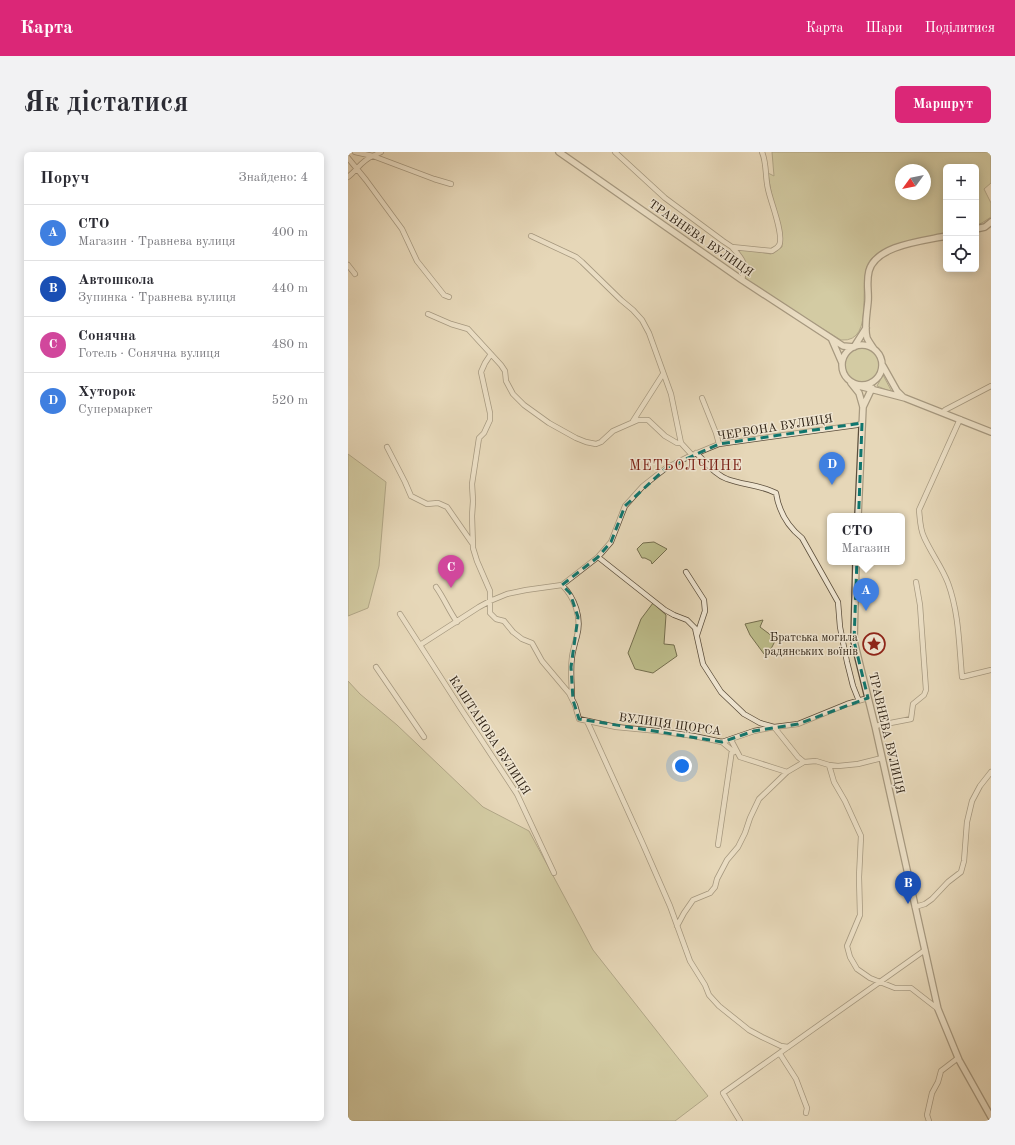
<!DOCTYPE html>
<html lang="uk">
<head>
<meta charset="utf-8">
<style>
  :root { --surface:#fff; --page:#f2f2f3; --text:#2b2b33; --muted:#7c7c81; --line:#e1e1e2; --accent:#db2777 }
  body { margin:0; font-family:"Old Standard TT",serif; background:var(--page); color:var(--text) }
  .controls { position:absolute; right:12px; top:12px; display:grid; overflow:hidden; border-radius:6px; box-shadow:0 2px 10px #0003 }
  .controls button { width:36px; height:36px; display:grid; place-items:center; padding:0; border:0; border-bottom:1px solid var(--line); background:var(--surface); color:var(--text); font:20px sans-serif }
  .compass { position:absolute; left:547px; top:12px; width:36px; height:36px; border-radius:50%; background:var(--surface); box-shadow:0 2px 10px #0003; rotate:237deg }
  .you { position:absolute; left:334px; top:614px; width:14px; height:14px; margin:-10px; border:3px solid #fff; border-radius:50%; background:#1a73e8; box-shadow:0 0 0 6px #1a73e833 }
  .badge { display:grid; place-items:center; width:26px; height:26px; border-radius:50%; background:var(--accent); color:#fff; font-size:13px; font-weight:700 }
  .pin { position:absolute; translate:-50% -33px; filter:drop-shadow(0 1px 2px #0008) }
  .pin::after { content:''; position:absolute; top:21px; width:14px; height:12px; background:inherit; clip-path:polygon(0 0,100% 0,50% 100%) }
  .popup { position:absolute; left:479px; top:361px; width:78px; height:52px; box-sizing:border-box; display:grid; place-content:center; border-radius:6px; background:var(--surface); filter:drop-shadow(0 1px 3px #0005); font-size:13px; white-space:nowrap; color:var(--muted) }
  .popup b { font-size:15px; color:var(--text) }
  .popup::after { content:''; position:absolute; left:50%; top:100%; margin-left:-8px; border:8px solid transparent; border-top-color:var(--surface) }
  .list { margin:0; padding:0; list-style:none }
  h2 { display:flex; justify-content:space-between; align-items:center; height:52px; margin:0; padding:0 16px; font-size:17px }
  h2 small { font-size:13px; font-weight:400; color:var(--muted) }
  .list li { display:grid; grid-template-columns:26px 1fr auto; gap:12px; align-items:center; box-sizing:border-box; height:56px; padding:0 16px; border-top:1px solid var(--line) }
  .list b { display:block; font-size:15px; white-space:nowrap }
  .list p { margin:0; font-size:13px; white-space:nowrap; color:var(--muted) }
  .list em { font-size:13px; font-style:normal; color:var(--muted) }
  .icon { flex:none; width:22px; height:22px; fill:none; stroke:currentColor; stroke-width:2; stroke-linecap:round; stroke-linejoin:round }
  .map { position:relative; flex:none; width:643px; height:969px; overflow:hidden; border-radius:6px }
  header { display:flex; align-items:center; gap:24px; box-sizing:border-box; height:56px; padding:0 20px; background:var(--accent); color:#fff }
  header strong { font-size:19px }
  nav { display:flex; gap:22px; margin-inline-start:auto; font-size:14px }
  .intro { display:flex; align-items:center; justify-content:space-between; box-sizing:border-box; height:96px; padding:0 24px }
  h1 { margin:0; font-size:28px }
  .button { padding:10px 18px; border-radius:6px; background:var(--accent); color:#fff; font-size:14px; font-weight:700 }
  main { display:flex; gap:24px; padding:0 24px }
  aside { flex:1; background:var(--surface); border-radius:6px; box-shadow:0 2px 10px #0003 }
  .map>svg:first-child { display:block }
  .green { fill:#bcbc8a; stroke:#746e4e; fill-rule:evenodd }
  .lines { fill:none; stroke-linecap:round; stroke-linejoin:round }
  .minor-casing { stroke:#5a4d3b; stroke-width:6 }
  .tertiary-casing { stroke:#5a4d3b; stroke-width:8 }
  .minor { stroke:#efe5d1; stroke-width:4.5 }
  .tertiary { stroke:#efe5d1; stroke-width:5.5 }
  .marked { fill:none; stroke:#0f766e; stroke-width:3; stroke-dasharray:8 5; stroke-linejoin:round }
  .labels { text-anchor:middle; stroke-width:3; stroke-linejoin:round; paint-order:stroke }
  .street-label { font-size:12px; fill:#2c1f11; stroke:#efe5d1 }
  .poi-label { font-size:12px; fill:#2c1f11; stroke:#efe5d1; text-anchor:end }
  .quarter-label { font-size:14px; letter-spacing:1px; fill:#7a1f14; stroke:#efe5d1 }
</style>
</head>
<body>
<header>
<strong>Карта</strong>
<nav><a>Карта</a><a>Шари</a><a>Поділитися</a></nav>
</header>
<div class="intro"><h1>Як дістатися</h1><a class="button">Маршрут</a></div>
<main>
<aside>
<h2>Поруч<small>Знайдено: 4</small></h2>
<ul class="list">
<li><span class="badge" style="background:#3f7fe0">A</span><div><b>СТО</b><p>Магазин · Травнева вулиця</p></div><em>400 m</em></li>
<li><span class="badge" style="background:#1a4fb4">B</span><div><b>Автошкола</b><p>Зупинка · Травнева вулиця</p></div><em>440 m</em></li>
<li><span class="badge" style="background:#d1479c">C</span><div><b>Сонячна</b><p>Готель · Сонячна вулиця</p></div><em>480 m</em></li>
<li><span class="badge" style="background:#3f7fe0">D</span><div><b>Хуторок</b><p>Супермаркет</p></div><em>520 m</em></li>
</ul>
</aside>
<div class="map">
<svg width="643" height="969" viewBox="0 0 643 969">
  <rect width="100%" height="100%" fill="#e6d7b8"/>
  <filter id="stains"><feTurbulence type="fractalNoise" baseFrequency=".005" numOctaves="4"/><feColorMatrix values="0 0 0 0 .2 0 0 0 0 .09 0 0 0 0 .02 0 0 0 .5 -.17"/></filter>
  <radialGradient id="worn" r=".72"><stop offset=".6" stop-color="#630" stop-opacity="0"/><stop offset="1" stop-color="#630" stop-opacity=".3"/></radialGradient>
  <!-- green -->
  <path class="green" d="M424,0H643V31L636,37L643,51V65L634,71L628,73V15H598V81C577,86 538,91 523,107C507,125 530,191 493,188L399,130L397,125L399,114L389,96L423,102L434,95V83L423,40L420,21L426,24ZM553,18H577V42H553Z
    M496 213a18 18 0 1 1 36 0a18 18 0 1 1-36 0Z
    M535,223L544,240L529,234Z
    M0,302L38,330L31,414L20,456L0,464Z
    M306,390L319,397L304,412L303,409L297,406H294L289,397L295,391Z
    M305,451L318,463L316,492L326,493L329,504L305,521L287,517L280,501L293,467Z
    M415,468L412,475L428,487L423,497L416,502L402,483L397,472Z
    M0,529L12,542L49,573L135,655L181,679L245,798L360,944L327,969H0Z"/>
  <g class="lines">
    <!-- minor casing -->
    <g class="minor-casing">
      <path id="minor" d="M7,0L25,4L33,0
        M267,0L317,46L375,89L384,95L424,99C428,96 432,95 432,90C434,77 423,51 420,37C417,25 419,12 414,0
        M0,6L18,28L54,77L69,109L96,143L101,145
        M0,25C9,18 14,8 25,4L86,27L103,32
        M183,84L228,105L234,110L273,148L285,158L294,168L301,181L323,242L333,291
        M384,95C396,109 398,110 394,128
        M0,113L7,122
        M80,162L103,172L120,177L153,213L157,219L158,229L165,242L176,253L201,271L228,286L238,290L248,292L253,290L265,279L290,268H300L317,284L329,291H333L344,303
        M143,202L137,211L133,220L142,261V268L136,281L131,286L124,332L125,349L124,364L125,396L129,409L142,439V461L148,467L156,469L165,480L174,487L184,491L194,509L221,541L227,553L231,567L268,575L310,579L346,584L374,590L406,579L426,575L450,572L499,552L520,546
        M354,246L368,281L371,292
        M595,260L597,258L643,234
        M612,267L571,358C572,367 572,377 576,385C583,401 594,415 600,431C611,461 611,493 614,525L643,518
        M285,269L315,222
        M39,295L57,330L63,344L79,352L90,351L99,355L124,391
        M348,301C358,310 367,323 379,327C395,333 413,333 428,341C431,360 439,374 454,386L490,450L492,475L499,510L505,534L511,549
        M250,405L317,458L326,463L339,468L347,476L355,512L373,540L396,562L412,571L426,575L450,605L456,610L468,609L481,613L490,614L510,612L534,606
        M338,420L356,448L357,459L349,483
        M214,433C227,446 234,466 229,484C227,491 225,498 224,505C222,519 224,533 224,546
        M88,435C96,446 101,459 109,470
        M52,462L115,560L169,642L206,721
        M72,493L131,455L142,449L159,442L178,438L214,433L250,405L263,390L277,354L295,334L318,316L342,304L371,292L509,273L514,271
        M28,515L76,585
        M239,569L294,690L322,754L342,809L357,833L361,843L371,854L401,878L414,885L433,894L440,895
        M527,574L563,567L565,552L576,543L578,538L572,453L568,430
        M383,588L392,605L439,620L456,610
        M374,590L386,600
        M481,613L486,630L497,649L513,684L511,725L512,763L499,794L502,805L509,817L522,826L547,836H563L590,857
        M370,693L384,598
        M567,755L577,752L584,747L600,730L613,720L616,709L619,670L624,649L632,634L643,620
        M329,774L336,761L345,748L362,741L367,735L369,727L379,708L390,695L397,681L402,666L411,647L439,620
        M432,902L448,927L459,956L458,961
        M392,969L375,941L577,798
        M581,969L579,963L584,941L590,930L593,919L610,906"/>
    </g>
    <!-- tertiary casing -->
    <g class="tertiary-casing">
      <path id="tertiary" d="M211,0L394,128L495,194L506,195L518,176
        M628,77L637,75L643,70
        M484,188L494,211
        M494 213a20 20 0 1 1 40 0a20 20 0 1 1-40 0Z
        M526,197C524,194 521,190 519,186C516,175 519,161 520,150C521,139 518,131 521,119C528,93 575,89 598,84
        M535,214L549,239L555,245
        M503,231L511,241L515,255L510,364
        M511,234L557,246L643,280
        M515,255L524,236
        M508,410L506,489L527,574L590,857L611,908L643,965"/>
    </g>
    <!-- minor -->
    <use href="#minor" class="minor"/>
    <!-- tertiary -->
    <use href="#tertiary" class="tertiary"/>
  </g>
  <!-- marked area -->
  <path d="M0 0H643V969H0ZM514,271L506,489L520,546L450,572L406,579L374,590L231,567L225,548L223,515L230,465L222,441L214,433L250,405L263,390L277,354L318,316L371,292Z" fill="#e6d7b8" fill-opacity=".55" fill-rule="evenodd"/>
  <path class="marked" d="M514,271L506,489L520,546L450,572L406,579L374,590L231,567L225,548L223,515L230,465L222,441L214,433L250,405L263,390L277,354L318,316L371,292Z"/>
  <!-- icons -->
  <defs>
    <g id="sight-ring" transform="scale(1.15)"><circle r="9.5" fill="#efe5d1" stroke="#8f2418" stroke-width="1.5"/><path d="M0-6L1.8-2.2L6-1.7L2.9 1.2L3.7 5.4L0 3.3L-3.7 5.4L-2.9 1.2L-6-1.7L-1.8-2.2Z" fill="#8f2418"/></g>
  </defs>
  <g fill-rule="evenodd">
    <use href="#sight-ring" x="526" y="492"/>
  </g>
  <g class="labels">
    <!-- street labels -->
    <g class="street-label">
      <text transform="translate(353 86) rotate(35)" y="4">ТРАВНЕВА ВУЛИЦЯ</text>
      <text transform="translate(427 275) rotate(-9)" y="4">ЧЕРВОНА ВУЛИЦЯ</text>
      <text transform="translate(322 572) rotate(8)" y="4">ВУЛИЦЯ ЩОРСА</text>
      <text transform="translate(539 581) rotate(77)" y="4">ТРАВНЕВА ВУЛИЦЯ</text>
      <text transform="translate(142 583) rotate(57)" y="4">КАШТАНОВА ВУЛИЦЯ</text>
    </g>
    <!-- poi labels -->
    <g class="poi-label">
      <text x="510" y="489">Братська могила<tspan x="510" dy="14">радянських воїнів</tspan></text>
    </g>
    <!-- quarter labels -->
    <g class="quarter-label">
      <text x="338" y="318">МЕТЬОЛЧИНЕ</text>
    </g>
  </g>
  <rect width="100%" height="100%" filter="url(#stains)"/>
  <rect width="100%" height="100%" fill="url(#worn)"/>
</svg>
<div class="controls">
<button>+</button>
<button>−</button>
<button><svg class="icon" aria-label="locate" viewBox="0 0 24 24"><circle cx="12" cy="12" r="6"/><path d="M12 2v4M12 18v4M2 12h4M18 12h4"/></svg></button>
</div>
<svg class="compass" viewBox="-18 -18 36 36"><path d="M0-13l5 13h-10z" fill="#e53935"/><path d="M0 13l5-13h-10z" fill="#7c7c81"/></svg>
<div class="you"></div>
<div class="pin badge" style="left:518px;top:459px;background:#3f7fe0">A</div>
<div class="popup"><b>СТО</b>Магазин</div>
<div class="pin badge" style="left:560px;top:752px;background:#1a4fb4">B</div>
<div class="pin badge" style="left:103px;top:436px;background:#d1479c">C</div>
<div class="pin badge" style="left:484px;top:333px;background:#3f7fe0">D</div>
</div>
</main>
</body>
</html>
